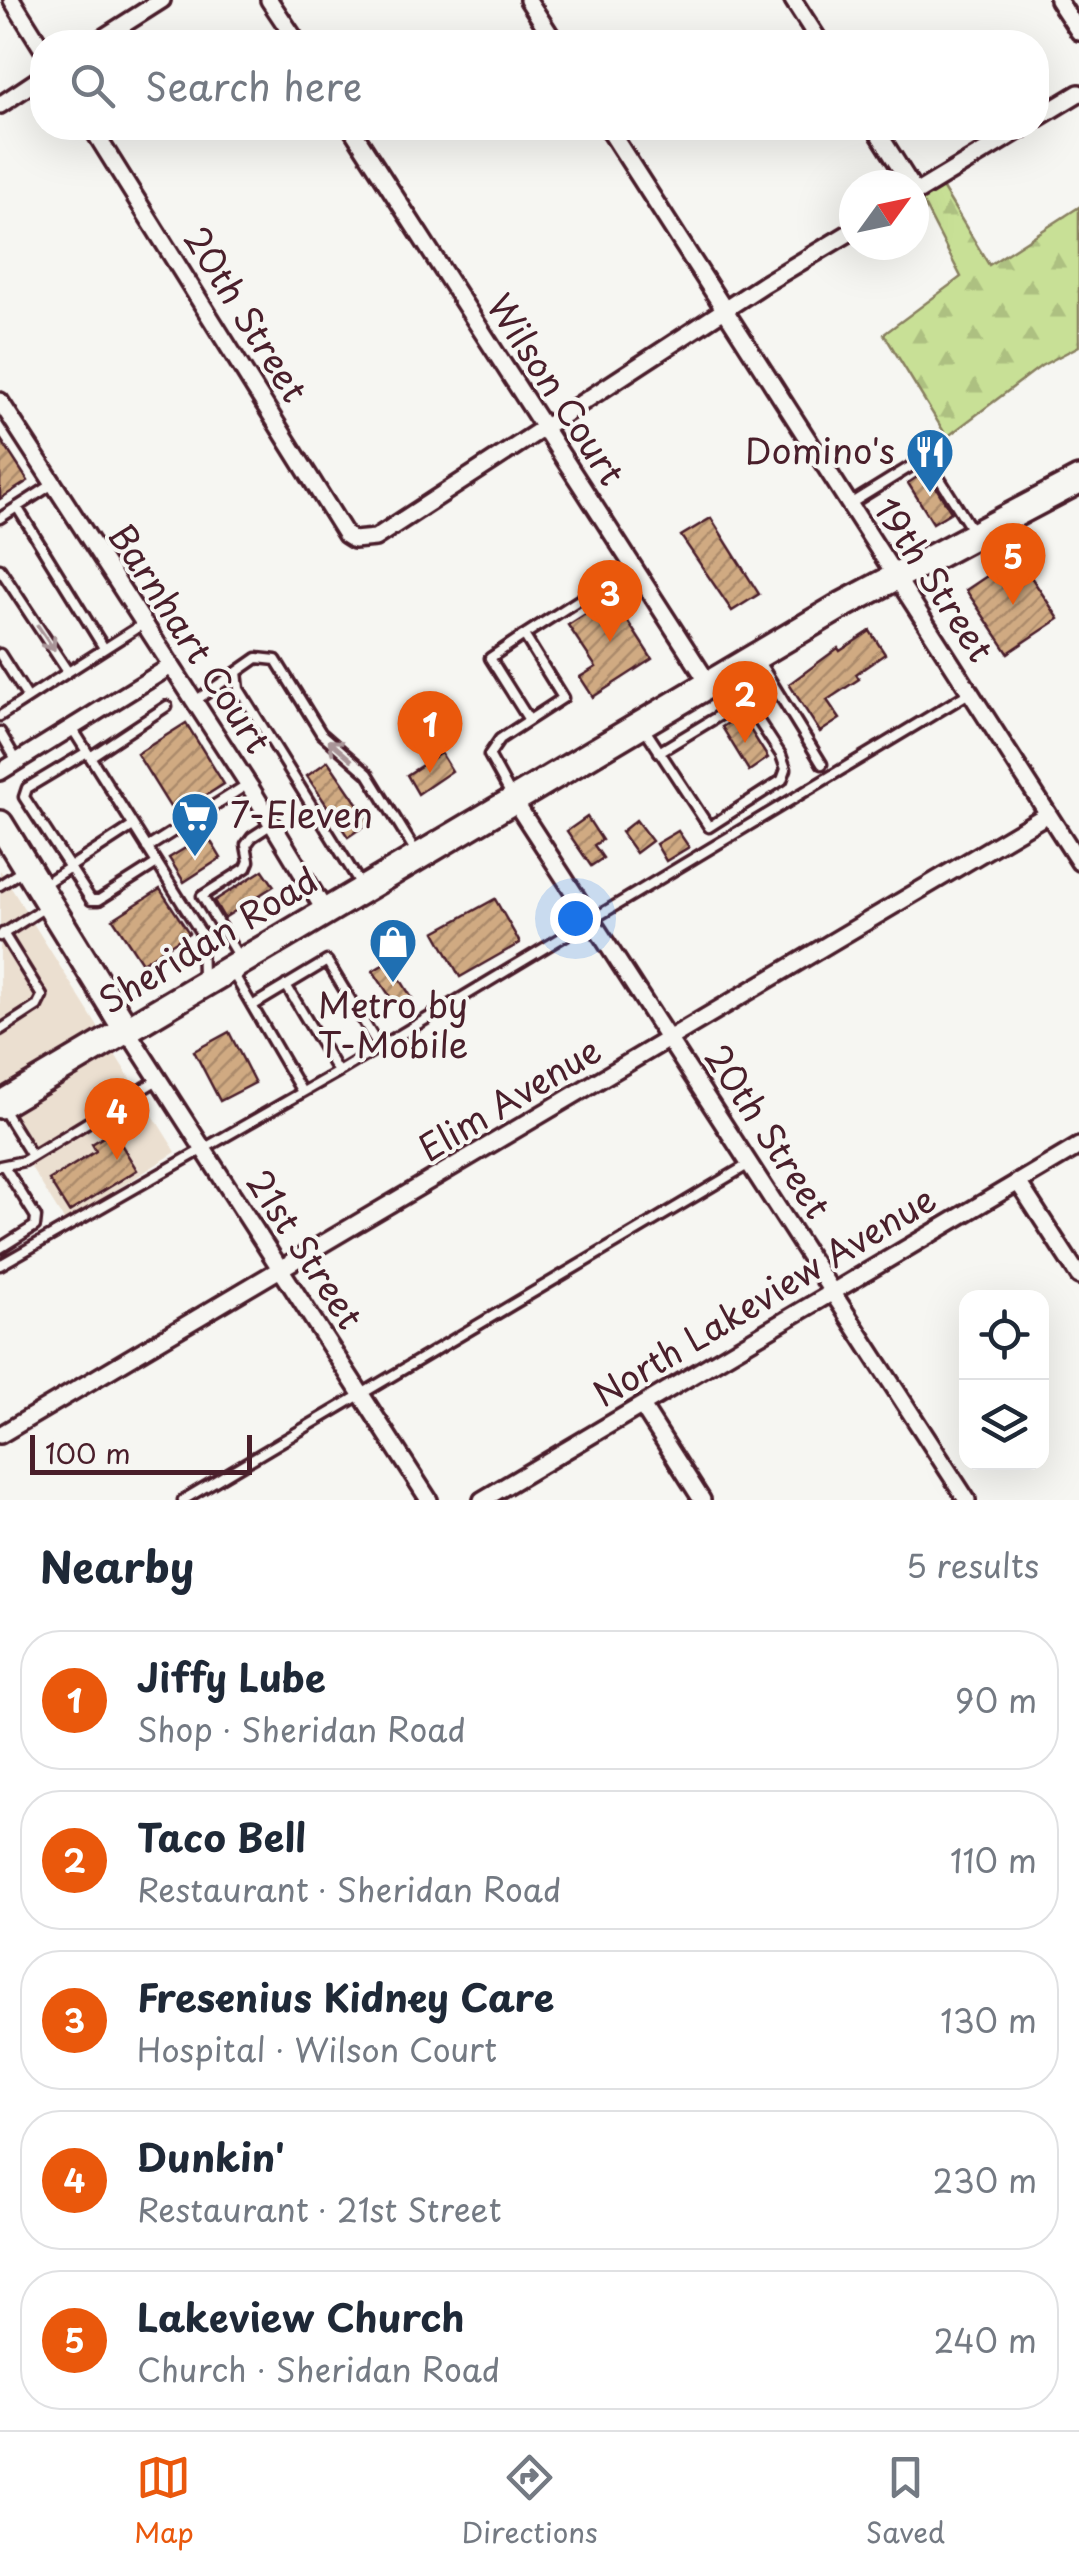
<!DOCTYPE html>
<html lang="en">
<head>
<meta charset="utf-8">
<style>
  :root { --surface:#fff; --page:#f6f6f7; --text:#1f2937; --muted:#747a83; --line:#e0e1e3; --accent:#ea580c }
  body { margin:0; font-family:"Playpen Sans",sans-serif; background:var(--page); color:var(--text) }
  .controls { position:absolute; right:30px; bottom:30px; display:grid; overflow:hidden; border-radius:20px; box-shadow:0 10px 40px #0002 }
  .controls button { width:90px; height:90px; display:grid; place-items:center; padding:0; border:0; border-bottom:2px solid var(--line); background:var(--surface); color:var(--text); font:50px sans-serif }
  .compass { position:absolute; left:839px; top:170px; width:90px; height:90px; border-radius:50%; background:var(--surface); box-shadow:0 10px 40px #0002; rotate:57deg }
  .scale { position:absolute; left:30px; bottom:25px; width:222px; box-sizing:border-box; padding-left:10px; border:5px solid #4a1f2b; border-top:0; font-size:28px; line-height:35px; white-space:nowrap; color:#4a1f2b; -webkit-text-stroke:8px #f6f6f2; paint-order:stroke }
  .you { position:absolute; left:575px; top:918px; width:35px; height:35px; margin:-25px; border:8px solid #fff; border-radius:50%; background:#1a73e8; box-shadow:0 0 0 15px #1a73e833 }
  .badge { display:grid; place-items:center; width:65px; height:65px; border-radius:50%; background:var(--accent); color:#fff; font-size:32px; font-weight:700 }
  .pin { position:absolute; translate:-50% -82px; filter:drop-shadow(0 2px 5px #0008) }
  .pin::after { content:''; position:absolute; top:52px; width:35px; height:30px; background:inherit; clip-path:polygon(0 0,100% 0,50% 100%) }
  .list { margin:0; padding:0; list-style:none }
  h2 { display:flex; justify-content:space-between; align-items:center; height:130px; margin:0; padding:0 40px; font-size:42px }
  h2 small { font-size:32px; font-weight:400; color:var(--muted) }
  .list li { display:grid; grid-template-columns:65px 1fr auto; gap:30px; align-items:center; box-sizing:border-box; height:140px; margin:0 20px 20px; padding:0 20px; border:2px solid var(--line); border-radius:40px }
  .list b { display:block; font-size:38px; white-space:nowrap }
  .list p { margin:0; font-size:32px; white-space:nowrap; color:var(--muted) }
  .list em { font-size:32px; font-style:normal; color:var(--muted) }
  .icon { flex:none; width:55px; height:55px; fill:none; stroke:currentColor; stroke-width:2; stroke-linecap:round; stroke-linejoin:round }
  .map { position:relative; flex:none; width:1079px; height:1500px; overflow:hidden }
  .search { position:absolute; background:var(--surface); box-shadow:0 10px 40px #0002; left:30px; right:30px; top:30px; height:110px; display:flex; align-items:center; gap:25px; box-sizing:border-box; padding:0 35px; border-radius:40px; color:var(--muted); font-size:38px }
  .sheet { height:930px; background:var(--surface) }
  nav { display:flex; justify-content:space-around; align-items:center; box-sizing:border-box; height:140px; border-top:2px solid var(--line); background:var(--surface); font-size:28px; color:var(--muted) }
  nav a { display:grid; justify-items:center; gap:5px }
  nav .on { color:var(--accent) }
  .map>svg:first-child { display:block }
  .built { fill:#ebdfd0 }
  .forest { fill:url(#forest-firs); stroke:#898060; stroke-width:2.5 }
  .building { fill:url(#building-hatch); stroke:#4a1f2b; stroke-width:2.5 }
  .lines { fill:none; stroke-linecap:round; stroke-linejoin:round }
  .service-casing { stroke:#4a1f2b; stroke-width:15 }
  .minor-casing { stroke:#4a1f2b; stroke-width:22 }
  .primary-casing { stroke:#4a1f2b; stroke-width:32 }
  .service { stroke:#f6f6f2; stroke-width:8 }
  .minor { stroke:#f6f6f2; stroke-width:15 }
  .primary { stroke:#f6f6f2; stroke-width:25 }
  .oneway { stroke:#a99598 }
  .labels { text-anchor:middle; stroke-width:8; stroke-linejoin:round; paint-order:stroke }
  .street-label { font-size:35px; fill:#4a1f2b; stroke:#f6f6f2 }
  .poi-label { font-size:35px; fill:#4a1f2b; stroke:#f6f6f2; text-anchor:end }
</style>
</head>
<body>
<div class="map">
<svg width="1079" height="1500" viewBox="0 0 1079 1500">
  <defs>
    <pattern id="forest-firs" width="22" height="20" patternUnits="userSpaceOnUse" patternTransform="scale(2.5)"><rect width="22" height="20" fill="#c8e096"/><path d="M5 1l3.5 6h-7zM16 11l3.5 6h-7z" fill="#adc081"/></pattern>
    <pattern id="building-hatch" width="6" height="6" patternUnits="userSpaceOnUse" patternTransform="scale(2.5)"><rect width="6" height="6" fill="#d0aa82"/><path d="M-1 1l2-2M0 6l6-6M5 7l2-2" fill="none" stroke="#ab8a6b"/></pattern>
  </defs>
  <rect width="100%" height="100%" fill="#f6f6f2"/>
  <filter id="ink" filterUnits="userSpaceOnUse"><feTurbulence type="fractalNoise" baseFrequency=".01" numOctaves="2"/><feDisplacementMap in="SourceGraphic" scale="20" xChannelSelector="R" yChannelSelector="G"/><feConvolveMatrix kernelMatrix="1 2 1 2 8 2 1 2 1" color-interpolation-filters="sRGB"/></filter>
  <g filter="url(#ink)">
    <!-- built -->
    <path class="built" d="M0,870L176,1152L65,1222L0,1117Z"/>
    <!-- forest -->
    <path class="forest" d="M940,184L989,265L1079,207V346L1041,366L947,437L884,334L961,277L920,197Z"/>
    <!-- building -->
    <path class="building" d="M0,438L28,481L0,499Z
      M926,471L951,512L933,523L908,483Z
      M711,518L759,594L732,611L681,536Z
      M1017,556L1059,619L1008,653L966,590Z
      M612,597L652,659L593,697L580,677L596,667L568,625Z
      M870,631L885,654L856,674L859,679L827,700L840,719L820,732L789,684L838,648L840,651Z
      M741,715L768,758L749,771L722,727Z
      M186,723L224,784L175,815L137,754Z
      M441,753L452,771L418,794L407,775Z
      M328,761L370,822L348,837L307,776Z
      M587,817L602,840L594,845L603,858L591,866L567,831Z
      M636,820L652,841L636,853L621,832Z
      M678,831L689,847L666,861L656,844Z
      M207,835L221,858L184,882L169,858Z
      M263,870L274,886L224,918L214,901Z
      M160,889L189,933L142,963L113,919Z
      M495,899L520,943L460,977L435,932Z
      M389,961L412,998L397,1007L373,971Z
      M229,1032L255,1083L220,1101L194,1051Z
      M113,1131L137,1170L69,1212L49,1180L96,1151L92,1144Z"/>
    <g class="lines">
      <!-- service casing -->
      <g class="service-casing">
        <path id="service" d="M850,504L926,457L972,530
          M17,507L104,648
          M0,518L53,484
          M0,569L68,672L143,624
          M524,635L490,658L529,720
          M0,654L28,698L68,672
          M758,660L822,764
          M195,701L237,672
          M0,716L28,698
          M72,728L201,933L202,977
          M644,728L709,827L782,780L786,769L781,755L730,677
          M0,732L17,761
          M87,752L27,788L24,797L91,900H99L157,863
          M659,752L745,700
          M90,757L167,706
          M511,795L489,755L500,739L563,698L524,635L632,566
          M147,848L248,784
          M0,885L23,870
          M361,885L239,689L237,672L257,658L276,660L321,733L368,774L416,852
          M41,886L133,826
          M0,936L47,906
          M238,956L202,896L246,868L249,861L246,845L252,837L272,824
          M233,973L302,1092
          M286,985L338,1072
          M252,1006L327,961L379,1047
          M0,1030L37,1006L42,996L3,933
          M3,1109L32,1156
          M0,1166L24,1161L159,1079
          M0,1248L35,1226L36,1217L4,1166
          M0,1265L338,1072L969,693
          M183,1500L751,1163"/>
      </g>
      <!-- minor casing -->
      <g class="minor-casing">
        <path id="minor" d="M12,0L42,48
          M269,0L297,42
          M528,0L555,42
          M793,0L820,42
          M1058,0L1079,32
          M96,42L162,0
          M0,105L42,77
          M1036,119L1079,93
          M92,128L346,535L354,540L375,538L764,284L854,230
          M351,128L709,684
          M608,128L1079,862
          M875,128L911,185
          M914,194L1023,128
          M0,401L250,787L325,911
          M0,772L171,666
          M513,799L967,1500
          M128,1032L429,1500
          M1018,1182L1079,1276
          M642,1406L702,1500
          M0,1435L1048,814
          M482,1500L1079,1146"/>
      </g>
      <!-- primary casing -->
      <g class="primary-casing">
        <path id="primary" d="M0,824L128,1032
          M0,1105L839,607L1079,480"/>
      </g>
      <!-- service -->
      <use href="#service" class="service"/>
      <!-- minor -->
      <use href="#minor" class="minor"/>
      <!-- primary -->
      <use href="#primary" class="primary"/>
    </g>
    <!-- one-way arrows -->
    <defs><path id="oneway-shaft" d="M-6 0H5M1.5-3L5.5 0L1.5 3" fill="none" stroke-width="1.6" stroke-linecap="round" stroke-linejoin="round" transform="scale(2.5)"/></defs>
    <g class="oneway">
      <use href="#oneway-shaft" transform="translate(46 638) rotate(56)"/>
      <use href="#oneway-shaft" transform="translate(340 750) rotate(-139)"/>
    </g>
  </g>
  <!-- icons -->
  <defs>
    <g id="restaurant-pin" transform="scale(2.5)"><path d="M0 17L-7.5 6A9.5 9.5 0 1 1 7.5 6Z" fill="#1f6fb2" stroke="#f6f6f2"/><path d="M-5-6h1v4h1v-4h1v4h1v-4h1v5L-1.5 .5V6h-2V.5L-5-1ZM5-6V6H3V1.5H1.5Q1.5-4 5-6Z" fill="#fff"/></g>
    <g id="supermarket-pin" transform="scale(2.5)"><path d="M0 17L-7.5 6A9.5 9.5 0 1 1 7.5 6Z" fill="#1f6fb2" stroke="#f6f6f2"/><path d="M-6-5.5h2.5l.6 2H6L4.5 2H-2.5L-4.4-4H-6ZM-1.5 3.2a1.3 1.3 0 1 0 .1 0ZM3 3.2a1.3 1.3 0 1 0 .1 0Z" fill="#fff"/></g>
    <g id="shop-pin" transform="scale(2.5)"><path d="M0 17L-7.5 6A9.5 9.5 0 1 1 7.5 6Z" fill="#1f6fb2" stroke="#f6f6f2"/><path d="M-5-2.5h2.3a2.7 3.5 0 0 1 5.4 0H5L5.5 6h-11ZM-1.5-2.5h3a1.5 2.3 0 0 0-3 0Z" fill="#fff"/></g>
  </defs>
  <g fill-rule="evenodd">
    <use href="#restaurant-pin" x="930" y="452"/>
    <use href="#supermarket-pin" x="195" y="816"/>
    <use href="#shop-pin" x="393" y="942"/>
  </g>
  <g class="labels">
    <!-- street labels -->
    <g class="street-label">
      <text transform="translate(245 315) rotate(58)" y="12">20th Street</text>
      <text transform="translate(555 390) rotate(57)" y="12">Wilson Court</text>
      <text transform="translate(933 580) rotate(57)" y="12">19th Street</text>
      <text transform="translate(189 639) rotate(57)" y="12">Barnhart Court</text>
      <text transform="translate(209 941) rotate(-31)" y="12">Sheridan Road</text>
      <text transform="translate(510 1100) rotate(-31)" y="12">Elim Avenue</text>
      <text transform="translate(767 1132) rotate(57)" y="12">20th Street</text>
      <text transform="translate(304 1250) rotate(57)" y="12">21st Street</text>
      <text transform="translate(765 1297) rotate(-31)" y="12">North Lakeview Avenue</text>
    </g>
    <!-- poi labels -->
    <g class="poi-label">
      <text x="895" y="464">Domino's</text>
      <text x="230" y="828" text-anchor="start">7-Eleven</text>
      <text x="393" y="1018" text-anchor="middle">Metro by<tspan x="393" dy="40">T-Mobile</tspan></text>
    </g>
  </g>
</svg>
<div class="controls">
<button><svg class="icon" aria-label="locate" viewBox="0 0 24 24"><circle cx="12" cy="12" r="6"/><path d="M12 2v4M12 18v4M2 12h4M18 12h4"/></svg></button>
<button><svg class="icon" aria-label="layers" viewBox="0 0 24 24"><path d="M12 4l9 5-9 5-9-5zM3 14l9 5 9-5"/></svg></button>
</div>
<svg class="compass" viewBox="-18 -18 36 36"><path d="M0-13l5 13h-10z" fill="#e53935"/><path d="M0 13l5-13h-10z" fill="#747a83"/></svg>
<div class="scale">100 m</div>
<div class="you"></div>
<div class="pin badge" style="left:430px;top:773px">1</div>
<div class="pin badge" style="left:745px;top:743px">2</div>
<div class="pin badge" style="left:610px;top:642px">3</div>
<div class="pin badge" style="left:117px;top:1160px">4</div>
<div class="pin badge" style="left:1013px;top:605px">5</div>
<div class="search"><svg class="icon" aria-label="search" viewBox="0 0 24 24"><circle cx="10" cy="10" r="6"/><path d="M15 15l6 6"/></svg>Search here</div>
</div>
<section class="sheet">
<h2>Nearby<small>5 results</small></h2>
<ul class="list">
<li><span class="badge">1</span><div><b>Jiffy Lube</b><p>Shop · Sheridan Road</p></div><em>90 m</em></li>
<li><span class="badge">2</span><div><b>Taco Bell</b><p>Restaurant · Sheridan Road</p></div><em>110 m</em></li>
<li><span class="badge">3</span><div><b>Fresenius Kidney Care</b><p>Hospital · Wilson Court</p></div><em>130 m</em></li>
<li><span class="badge">4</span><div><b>Dunkin'</b><p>Restaurant · 21st Street</p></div><em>230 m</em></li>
<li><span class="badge">5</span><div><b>Lakeview Church</b><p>Church · Sheridan Road</p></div><em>240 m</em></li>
</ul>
</section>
<nav>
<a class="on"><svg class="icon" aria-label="map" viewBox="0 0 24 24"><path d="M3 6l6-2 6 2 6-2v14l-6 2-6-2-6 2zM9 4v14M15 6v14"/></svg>Map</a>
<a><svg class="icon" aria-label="directions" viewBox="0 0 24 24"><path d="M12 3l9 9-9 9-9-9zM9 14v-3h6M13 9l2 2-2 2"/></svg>Directions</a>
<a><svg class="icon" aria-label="saved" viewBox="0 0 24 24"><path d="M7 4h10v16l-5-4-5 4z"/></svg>Saved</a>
</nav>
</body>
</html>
